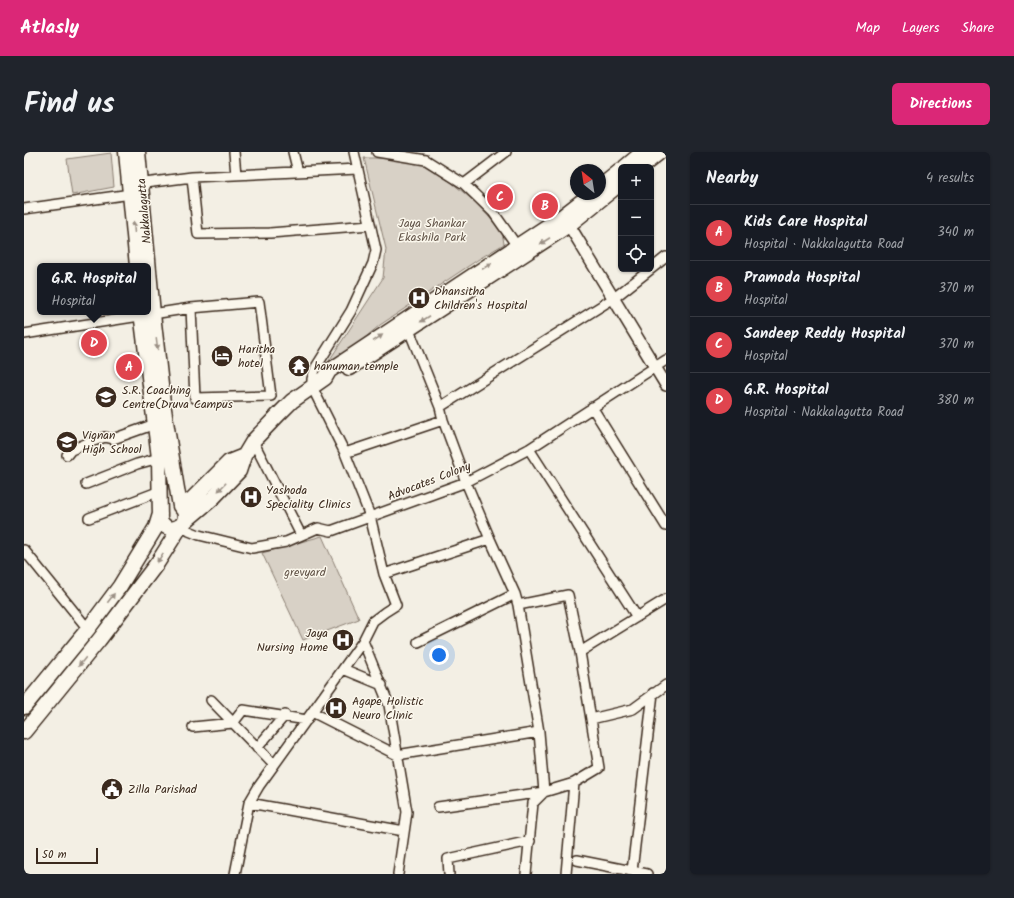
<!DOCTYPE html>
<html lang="en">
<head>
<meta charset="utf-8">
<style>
  :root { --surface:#171b24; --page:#20242c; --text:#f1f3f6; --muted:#9ea1a6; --line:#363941; --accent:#db2777 }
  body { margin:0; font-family:Kalam,sans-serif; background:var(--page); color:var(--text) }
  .controls { position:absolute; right:12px; top:12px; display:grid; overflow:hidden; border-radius:6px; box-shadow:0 1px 3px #0004 }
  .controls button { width:36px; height:36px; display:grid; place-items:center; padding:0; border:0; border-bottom:1px solid var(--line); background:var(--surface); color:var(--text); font:20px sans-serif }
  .compass { position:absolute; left:546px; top:12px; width:36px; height:36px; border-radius:50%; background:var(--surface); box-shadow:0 1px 3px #0004; rotate:330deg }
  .scale { position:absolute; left:12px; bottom:10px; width:62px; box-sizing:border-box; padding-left:4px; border:2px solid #3b2a1e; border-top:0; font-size:11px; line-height:14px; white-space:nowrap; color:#3b2a1e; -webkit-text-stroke:3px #fbf7ec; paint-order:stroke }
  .you { position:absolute; left:415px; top:503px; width:14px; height:14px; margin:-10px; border:3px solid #fff; border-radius:50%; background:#1a73e8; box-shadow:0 0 0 6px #1a73e833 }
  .badge { display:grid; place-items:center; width:26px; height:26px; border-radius:50%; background:var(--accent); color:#fff; font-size:13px; font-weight:700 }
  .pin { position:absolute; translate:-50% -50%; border:2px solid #fff; box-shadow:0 1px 4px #0006 }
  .popup { position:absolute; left:13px; top:111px; width:114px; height:52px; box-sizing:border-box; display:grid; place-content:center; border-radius:6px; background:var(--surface); filter:drop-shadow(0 1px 3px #0005); font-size:13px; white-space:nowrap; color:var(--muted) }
  .popup b { font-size:15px; color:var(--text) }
  .popup::after { content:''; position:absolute; left:50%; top:100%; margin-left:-8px; border:8px solid transparent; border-top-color:var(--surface) }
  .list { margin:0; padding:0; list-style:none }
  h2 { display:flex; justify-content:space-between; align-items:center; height:52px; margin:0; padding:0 16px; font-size:17px }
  h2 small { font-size:13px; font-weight:400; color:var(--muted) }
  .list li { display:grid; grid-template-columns:26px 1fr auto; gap:12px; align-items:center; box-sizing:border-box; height:56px; padding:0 16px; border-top:1px solid var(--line) }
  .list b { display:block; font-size:15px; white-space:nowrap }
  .list p { margin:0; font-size:13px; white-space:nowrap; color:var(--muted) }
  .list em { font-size:13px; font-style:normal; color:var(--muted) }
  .icon { flex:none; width:22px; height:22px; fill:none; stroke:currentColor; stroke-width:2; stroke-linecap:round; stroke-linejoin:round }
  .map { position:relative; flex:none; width:642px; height:722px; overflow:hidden; border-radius:6px }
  header { display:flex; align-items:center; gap:24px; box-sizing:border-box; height:56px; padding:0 20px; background:var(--accent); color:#fff }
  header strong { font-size:19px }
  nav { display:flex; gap:22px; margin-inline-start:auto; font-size:14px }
  .intro { display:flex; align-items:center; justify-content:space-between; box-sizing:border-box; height:96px; padding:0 24px }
  h1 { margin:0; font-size:28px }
  .button { padding:10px 18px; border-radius:6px; background:var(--accent); color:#fff; font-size:14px; font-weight:700 }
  main { display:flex; gap:24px; padding:0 24px }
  aside { flex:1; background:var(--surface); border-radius:6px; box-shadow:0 1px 3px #0004 }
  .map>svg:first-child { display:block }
  .green { fill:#d8d1c6; stroke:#8a7e72 }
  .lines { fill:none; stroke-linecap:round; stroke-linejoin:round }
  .minor-casing { stroke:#3b2a1e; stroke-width:12 }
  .tertiary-casing { stroke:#3b2a1e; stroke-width:14 }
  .primary-casing { stroke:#3b2a1e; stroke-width:17 }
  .minor { stroke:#fbf7ec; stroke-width:9 }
  .tertiary { stroke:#fbf7ec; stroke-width:11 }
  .primary { stroke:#fbf7ec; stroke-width:14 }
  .oneway { fill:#9b9085 }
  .labels { text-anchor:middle; stroke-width:3; stroke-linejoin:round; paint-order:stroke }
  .street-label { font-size:12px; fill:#3b2a1e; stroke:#fbf7ec }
  .park-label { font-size:12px; fill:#625448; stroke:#fbf7ec }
  .poi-label { font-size:12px; fill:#3b2a1e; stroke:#fbf7ec; text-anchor:start }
</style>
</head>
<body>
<header>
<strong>Atlasly</strong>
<nav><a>Map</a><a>Layers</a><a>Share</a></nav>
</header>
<div class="intro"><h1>Find us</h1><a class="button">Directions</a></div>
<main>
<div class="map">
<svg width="642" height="722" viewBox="0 0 642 722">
  <rect width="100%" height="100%" fill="#f3efe4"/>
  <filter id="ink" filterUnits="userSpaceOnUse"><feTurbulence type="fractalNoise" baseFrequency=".025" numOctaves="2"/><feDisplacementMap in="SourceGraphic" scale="8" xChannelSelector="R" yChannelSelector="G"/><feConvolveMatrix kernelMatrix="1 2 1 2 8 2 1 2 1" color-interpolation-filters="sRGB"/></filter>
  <g filter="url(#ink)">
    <!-- green -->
    <path class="green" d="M87,1L90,35L48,43L43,7Z
      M340,6H368L395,10L427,30L451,50L478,79L480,92L455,107L356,173L303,218L301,215L359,126L362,97Z
      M298,384L335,467L279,488L238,401Z"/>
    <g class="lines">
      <!-- minor casing -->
      <g class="minor-casing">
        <path id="minor" d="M210,0L212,23
          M269,0L274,20
          M353,0L402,8L440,32L469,60L493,94
          M168,25L174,82L246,81L346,73
          M113,32L168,25L334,17
          M440,32L482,0
          M0,57L107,42
          M627,117L642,105
          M385,178L416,255L419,268L442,330L466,387L491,442L494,453L515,580L520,640L509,651L502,722
          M0,182L167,156L171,246L247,244L235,150L167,156
          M416,255L590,146L627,117
          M568,255L642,374
          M229,289L277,383
          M505,297L613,465
          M321,301L419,268
          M43,303L47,298L64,291L81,285L89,287L131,272
          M62,332L113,312L135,306
          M65,366L136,339
          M157,373L165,379L175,383L228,396L262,390L294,376L307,379L442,330L505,297L642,208
          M0,398L64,477
          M360,422L466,387
          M339,489L365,553L383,660L374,722
          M394,490L491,442
          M556,500L642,447
          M319,517L358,533
          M187,548L250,613
          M288,560L373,603L515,580
          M567,567L609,557L642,533
          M169,575L209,571L219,558L283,568
          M233,596L261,563
          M225,651L380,679
          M414,655L520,640L550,631L575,616L556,500L544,443L494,453
          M553,708L608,719
          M211,722L225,651L235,634L319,517L339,489L349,469L361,460L372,453L360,422L346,364L321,301L288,235V227L292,215L327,159L349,111L352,98L330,0
          M425,722L424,707L506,689
          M542,722L550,631
          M623,722L608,719L629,541"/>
      </g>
      <!-- tertiary casing -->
      <g class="tertiary-casing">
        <path id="tertiary" d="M545,73L642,233"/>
      </g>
      <!-- primary casing -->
      <g class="primary-casing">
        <path id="primary" d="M102,0L113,114
          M601,15L619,0
          M617,15L636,0
          M576,35L597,18
          M117,160L135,306L136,367C140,377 148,379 157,373L189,346L215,319L220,304L229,289L254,263L268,249L301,226L305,219L540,63L567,42
          M325,216L545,73L597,31
          M156,354L168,347L205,310L220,304
          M0,555L64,477L96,434L132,375L136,362
          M0,580L75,488L134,410L160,369L161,364L160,359L156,354L152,331L139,251L129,162L114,0"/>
      </g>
      <!-- minor -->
      <use href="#minor" class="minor"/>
      <!-- tertiary -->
      <use href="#tertiary" class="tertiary"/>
      <!-- primary -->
      <use href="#primary" class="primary"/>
    </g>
    <!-- one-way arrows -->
    <defs><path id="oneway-solid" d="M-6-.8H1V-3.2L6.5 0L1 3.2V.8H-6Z"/></defs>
    <g class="oneway">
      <use href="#oneway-solid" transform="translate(110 75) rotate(-95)"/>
      <use href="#oneway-solid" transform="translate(521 89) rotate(147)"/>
      <use href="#oneway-solid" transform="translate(463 114) rotate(-33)"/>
      <use href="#oneway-solid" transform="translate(401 167) rotate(147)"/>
      <use href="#oneway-solid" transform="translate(354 186) rotate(-34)"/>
      <use href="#oneway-solid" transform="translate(133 192) rotate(83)"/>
      <use href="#oneway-solid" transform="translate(198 335) rotate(134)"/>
      <use href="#oneway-solid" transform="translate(136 406) rotate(123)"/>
      <use href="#oneway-solid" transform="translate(87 446) rotate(-53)"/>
      <use href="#oneway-solid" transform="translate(58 510) rotate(129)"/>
    </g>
  </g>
  <!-- icons -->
  <defs>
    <g id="hospital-disc" transform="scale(1.15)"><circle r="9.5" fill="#3b2a1e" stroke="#fbf7ec"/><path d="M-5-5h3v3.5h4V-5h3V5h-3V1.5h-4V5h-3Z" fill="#fff"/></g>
    <g id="hotel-disc" transform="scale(1.15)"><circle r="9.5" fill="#3b2a1e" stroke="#fbf7ec"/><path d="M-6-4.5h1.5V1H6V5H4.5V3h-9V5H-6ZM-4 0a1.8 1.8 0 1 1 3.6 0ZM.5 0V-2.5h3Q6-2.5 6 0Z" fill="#fff"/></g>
    <g id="temple-disc" transform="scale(1.15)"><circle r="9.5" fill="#3b2a1e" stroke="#fbf7ec"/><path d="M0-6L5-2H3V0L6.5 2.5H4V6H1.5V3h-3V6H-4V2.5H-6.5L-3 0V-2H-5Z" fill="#fff"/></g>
    <g id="university-disc" transform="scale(1.15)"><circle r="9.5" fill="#3b2a1e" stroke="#fbf7ec"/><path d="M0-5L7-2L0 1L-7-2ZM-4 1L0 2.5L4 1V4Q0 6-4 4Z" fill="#fff"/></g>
    <g id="school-disc" transform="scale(1.15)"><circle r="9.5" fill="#3b2a1e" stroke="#fbf7ec"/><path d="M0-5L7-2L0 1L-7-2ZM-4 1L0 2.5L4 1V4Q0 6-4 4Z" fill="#fff"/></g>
    <g id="civic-disc" transform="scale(1.15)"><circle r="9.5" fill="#3b2a1e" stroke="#fbf7ec"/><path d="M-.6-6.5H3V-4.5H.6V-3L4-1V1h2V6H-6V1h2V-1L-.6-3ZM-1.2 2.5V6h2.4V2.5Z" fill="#fff"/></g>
  </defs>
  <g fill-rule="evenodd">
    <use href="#hospital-disc" x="395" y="146"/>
    <use href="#hotel-disc" x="198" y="204"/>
    <use href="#temple-disc" x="275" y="214"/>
    <use href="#university-disc" x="82" y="245"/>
    <use href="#school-disc" x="43" y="290"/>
    <use href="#hospital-disc" x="227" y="345"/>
    <use href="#hospital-disc" x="319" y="488"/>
    <use href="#hospital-disc" x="312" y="556"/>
    <use href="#civic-disc" x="88" y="637"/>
  </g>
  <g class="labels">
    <!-- street labels -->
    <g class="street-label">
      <text transform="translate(120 59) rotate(-95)" y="4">Nakkalagutta</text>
      <text transform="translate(405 329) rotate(-21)" y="4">Advocates Colony</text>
    </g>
    <!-- park labels -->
    <g class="park-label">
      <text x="408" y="75">Jaya Shankar<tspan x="408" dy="14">Ekashila Park</tspan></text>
      <text x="281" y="424">grevyard</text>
    </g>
    <!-- poi labels -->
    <g class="poi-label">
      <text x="410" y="143">Dhansitha<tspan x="410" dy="14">Children's Hospital</tspan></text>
      <text x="214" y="201">Haritha<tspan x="214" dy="14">hotel</tspan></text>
      <text x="290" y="218">hanuman temple</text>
      <text x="98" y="242">S.R. Coaching<tspan x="98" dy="14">Centre(Druva Campus</tspan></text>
      <text x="58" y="287">Vignan<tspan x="58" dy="14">High School</tspan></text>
      <text x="242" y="342">Yashoda<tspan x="242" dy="14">Speciality Clinics</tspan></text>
      <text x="304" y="485" text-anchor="end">Jaya<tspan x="304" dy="14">Nursing Home</tspan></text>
      <text x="328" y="553">Agape Holistic<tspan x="328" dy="14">Neuro Clinic</tspan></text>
      <text x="104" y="641">Zilla Parishad</text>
    </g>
  </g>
</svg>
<div class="controls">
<button>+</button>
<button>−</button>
<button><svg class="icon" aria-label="locate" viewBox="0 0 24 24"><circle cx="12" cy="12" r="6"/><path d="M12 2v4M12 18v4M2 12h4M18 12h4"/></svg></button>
</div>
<svg class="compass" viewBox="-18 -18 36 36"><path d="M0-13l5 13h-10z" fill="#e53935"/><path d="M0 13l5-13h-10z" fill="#9ea1a6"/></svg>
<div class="scale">50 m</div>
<div class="you"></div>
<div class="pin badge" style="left:105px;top:215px;background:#e0444e">A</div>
<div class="pin badge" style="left:521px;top:54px;background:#e0444e">B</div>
<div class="pin badge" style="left:476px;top:45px;background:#e0444e">C</div>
<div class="pin badge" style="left:70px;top:191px;background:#e0444e">D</div>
<div class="popup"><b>G.R. Hospital</b>Hospital</div>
</div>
<aside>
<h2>Nearby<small>4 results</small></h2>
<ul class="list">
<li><span class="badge" style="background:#e0444e">A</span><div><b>Kids Care Hospital</b><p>Hospital · Nakkalagutta Road</p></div><em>340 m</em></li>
<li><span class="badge" style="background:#e0444e">B</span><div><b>Pramoda Hospital</b><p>Hospital</p></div><em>370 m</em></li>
<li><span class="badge" style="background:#e0444e">C</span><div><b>Sandeep Reddy Hospital</b><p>Hospital</p></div><em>370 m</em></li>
<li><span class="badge" style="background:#e0444e">D</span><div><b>G.R. Hospital</b><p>Hospital · Nakkalagutta Road</p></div><em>380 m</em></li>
</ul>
</aside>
</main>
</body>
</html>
